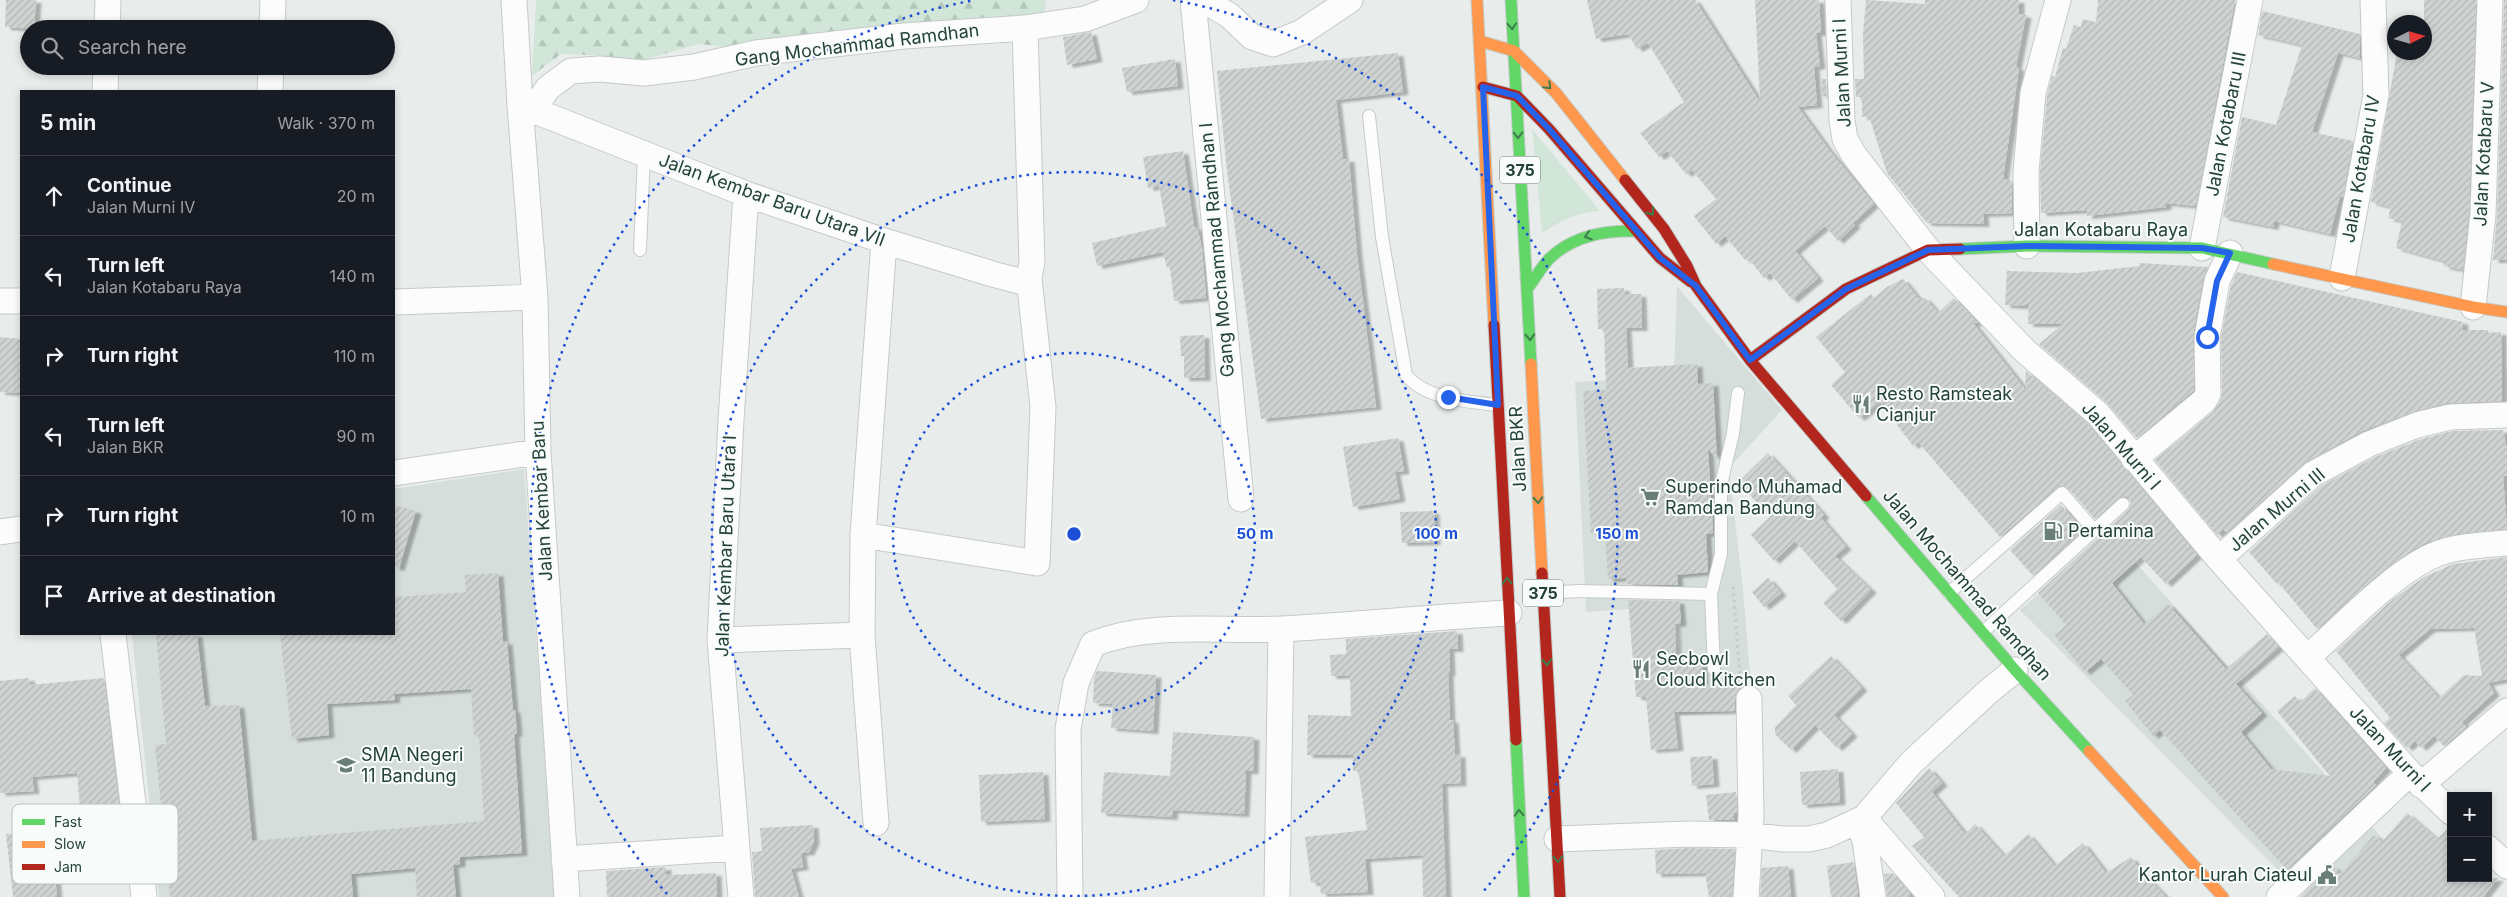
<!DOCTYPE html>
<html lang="en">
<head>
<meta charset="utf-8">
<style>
  :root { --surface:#171b24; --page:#242831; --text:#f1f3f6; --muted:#9ea1a6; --line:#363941 }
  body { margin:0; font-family:Inter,sans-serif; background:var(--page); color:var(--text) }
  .controls { position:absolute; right:15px; bottom:15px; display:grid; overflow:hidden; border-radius:0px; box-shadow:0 2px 8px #0003 }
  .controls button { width:45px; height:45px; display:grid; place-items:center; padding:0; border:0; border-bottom:1px solid var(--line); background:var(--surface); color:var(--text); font:25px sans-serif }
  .compass { position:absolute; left:2387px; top:15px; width:45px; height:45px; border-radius:50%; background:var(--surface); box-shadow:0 2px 8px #0003; rotate:85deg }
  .stop { position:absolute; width:15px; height:15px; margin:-11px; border:4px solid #2563eb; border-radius:50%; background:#fff }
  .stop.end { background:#2563eb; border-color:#fff; box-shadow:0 1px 5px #0008 }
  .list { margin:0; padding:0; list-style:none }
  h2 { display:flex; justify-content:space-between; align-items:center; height:65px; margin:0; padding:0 20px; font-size:21px }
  h2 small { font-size:16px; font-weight:400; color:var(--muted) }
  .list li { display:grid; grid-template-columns:32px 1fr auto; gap:15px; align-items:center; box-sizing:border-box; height:80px; padding:0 20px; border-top:1px solid var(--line) }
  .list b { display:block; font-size:19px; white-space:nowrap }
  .list p { margin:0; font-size:16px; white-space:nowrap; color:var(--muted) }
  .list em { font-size:16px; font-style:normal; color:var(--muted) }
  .icon { flex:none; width:28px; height:28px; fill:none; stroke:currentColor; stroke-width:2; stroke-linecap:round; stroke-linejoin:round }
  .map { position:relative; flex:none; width:2507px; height:897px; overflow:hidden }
  .search { position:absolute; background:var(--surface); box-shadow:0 2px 8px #0003; left:20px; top:20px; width:375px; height:55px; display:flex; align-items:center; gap:12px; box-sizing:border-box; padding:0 18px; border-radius:28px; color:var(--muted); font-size:19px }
  .panel { position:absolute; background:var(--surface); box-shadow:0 2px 8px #0003; left:20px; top:90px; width:375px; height:545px; border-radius:0px }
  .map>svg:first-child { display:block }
  .built { fill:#d6dedb }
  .green { fill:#d1e6d8 }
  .forest { fill:url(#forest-firs) }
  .building { fill:url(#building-hatch); fill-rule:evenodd; filter:url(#shadow) }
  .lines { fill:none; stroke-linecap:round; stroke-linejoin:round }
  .lane-casing { stroke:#c5cac8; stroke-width:14 }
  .street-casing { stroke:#c5cac8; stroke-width:27 }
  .fast-casing { stroke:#c3cbc8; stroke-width:13 }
  .slow-casing { stroke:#c3cbc8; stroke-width:13 }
  .jam-casing { stroke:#c3cbc8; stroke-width:13 }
  .path { stroke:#c3ccca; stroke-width:3; stroke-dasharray:2.5 4; stroke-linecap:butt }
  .lane { stroke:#fcfcfc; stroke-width:12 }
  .street { stroke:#fcfcfc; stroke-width:25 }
  .fast { stroke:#63d668; stroke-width:11 }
  .slow { stroke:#ff974d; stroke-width:11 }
  .jam { stroke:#b3261e; stroke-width:11 }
  .oneway { stroke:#3d7d4c }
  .route { stroke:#2563eb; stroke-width:6 }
  .ring { fill:none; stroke:#1d4ed8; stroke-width:2.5; stroke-dasharray:2.5 5 }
  .labels { text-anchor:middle; stroke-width:4; stroke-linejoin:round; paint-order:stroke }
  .shield { fill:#f7fbf9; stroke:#637a73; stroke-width:1 }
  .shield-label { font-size:16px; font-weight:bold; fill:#24423a }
  .street-label { font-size:18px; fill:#24423a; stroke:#f7fbf9 }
  .poi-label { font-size:18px; fill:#24423a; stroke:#f7fbf9; text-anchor:start }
  .key { fill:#f7fbf9; stroke:#b8c4c0; stroke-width:1 }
  .key-label { font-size:14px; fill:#24423a }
  .centre { fill:#1d4ed8; stroke:#f7fbf9; stroke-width:2.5 }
  .ring-label { font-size:15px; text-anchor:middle; font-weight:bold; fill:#1d4ed8; stroke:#f7fbf9; stroke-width:4; stroke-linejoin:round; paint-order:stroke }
</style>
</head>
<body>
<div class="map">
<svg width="2507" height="897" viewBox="0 0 2507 897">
  <defs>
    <pattern id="forest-firs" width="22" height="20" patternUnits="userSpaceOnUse" patternTransform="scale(1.25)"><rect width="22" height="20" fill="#d1e6d8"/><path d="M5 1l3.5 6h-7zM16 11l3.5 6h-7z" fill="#b3c6ba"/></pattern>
    <pattern id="building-hatch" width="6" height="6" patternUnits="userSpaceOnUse" patternTransform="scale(1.25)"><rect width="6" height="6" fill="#cfd4d2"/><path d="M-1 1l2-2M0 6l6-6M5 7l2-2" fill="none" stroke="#b2b7b5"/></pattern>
    <filter id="shadow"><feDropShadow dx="5.5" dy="3" stdDeviation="1" flood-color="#0004"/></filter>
  </defs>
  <rect width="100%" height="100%" fill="#e8edeb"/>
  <!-- built -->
  <path class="built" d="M1677,286L1782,410L1729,468L1743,589L1753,710L1679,716L1681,605L1586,612L1575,382L1674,377Z
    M524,469L555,897H159L132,634H394V489Z
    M2109,533L2435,897H2305L2020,610Z"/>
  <!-- green -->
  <path class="green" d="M1532,129L1600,211C1576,212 1561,221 1542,233Z"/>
  <!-- forest -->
  <path class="forest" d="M536,0H1046L1044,17L740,48L699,44L636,62L590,55L561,54L532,76Z"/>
  <!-- building -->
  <path class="building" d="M6,0H36L34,29L5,27Z
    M1587,0H1695L1760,102L1755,0H1819L1821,33H1816L1820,66L1814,67L1817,105L1798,107L1829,150L1874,204L1853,223L1855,225L1838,241L1825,226L1795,251L1818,278L1792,300L1770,273L1764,278L1748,258L1745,260L1725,236L1716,244L1694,216L1716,199L1692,170L1686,174L1667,151L1659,157L1640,133L1684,102L1648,43L1637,49L1628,34L1596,39Z
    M1866,0L1925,4V0H2019V14L2026,15L2016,67L2019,68L2003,179L2012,181V213L1983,214L1984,224L1927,223L1887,173L1869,116L1862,117V97H1856L1855,79H1864L1863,34Z
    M2098,0H2235L2196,206L2166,203V207L2087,216V210L2041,213L2040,172L2047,96L2052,76L2055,77L2063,48L2066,49L2074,25L2081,27L2082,19L2096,22Z
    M2424,0H2476L2469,213L2463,270L2444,266V261L2396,248L2402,221L2388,218L2391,207L2371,202L2397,52H2424Z
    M2504,0H2507V260H2493L2497,215Z
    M2262,11L2360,34V58L2338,53L2312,132L2353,141L2343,197L2340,196L2330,234L2274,221L2273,227L2223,217L2242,117L2276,125L2302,45L2258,35Z
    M1091,32L1097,59L1067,65L1063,37Z
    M1398,53L1403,92L1336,100L1343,159H1349L1357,254L1376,407L1261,419L1227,171L1217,71Z
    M1175,59L1178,86L1127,92L1122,68Z
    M1822,79H1826L1827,97L1822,96Z
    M1183,151L1194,227H1197L1202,248L1206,298L1174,301L1170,268H1167L1163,252L1097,266L1092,243L1166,226L1159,186L1148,188L1143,157Z
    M2139,263L2208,267L2203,278L2193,335L2194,390L2137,438L2107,403L2039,344L2063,324H2028L2029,302L2023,306L2005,305L2007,271L2077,273L2140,266Z
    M2237,272L2463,322L2462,330H2488V333L2501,332L2502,401L2447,403L2412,412L2362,431L2304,463L2230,530L2226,532L2223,529L2217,535L2155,460L2213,412L2220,401L2222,394L2221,338L2231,285Z
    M1903,279L1918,298H1925L1938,313L1954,298L1978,323H1973L2025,389L2026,371L2088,424L2197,555L2166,584L2141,557L2112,583L2144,624L2168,604L2226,669L2267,634L2279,647L2236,684L2262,713L2241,732L2271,769L2330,776L2277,711L2295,696L2300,702L2315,688L2386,768L2373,782L2376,785L2287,870L2160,730L2153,736L2125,701L2133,695L2101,659L2085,672L2054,635L2066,625L2038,593L2128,510L2131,503L2129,498L2125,496L2118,498L2095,519L2068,488L2060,485L2000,537L1918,442L1913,446L1880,402L1859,418L1831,385L1845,372L1816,337L1868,296L1871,294L1874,298L1887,287Z
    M1624,288L1625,294H1641L1642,328H1626L1628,368L1697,364L1698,384L1713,383L1717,459L1708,449L1713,531V533L1706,534L1708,572L1677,575L1678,585L1627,584L1626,578L1608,579L1605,532L1591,533L1583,391L1606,390L1604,329H1598L1597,289Z
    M1204,335L1205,378H1184V356H1181L1180,336Z
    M0,337L21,339V393L0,392Z
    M2503,430L2507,451V476H2503L2507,529L2457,534L2425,543L2409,552L2375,577L2317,629L2279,583L2277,584L2249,552L2321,486L2375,457L2421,439L2452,431Z
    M1398,438L1404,471L1395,472L1400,499L1353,507L1343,447Z
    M1768,453L1824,515L1821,518L1846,547L1835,556L1871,590L1841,621L1823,603L1837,589L1795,541L1774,561L1751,535L1770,517L1738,482Z
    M394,505L416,511L399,568L394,567Z
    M2061,505L2083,530L2033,576L2010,550Z
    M1434,511L1435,542L1402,543L1400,512Z
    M2507,557V679L2488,683L2494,693L2462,722L2466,727L2444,746L2434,736L2421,748L2415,741L2407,748L2384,723L2390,718L2336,651L2393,599L2424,577L2453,564ZM2474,628L2482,676L2464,675L2439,698L2399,655L2430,629Z
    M498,573L503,642L507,641L513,710H515L517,733L514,734L522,853L460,857V864L453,865L456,897H417L415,868L351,874L353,897H170L155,745L166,744L156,634H197L205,706L239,705L252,841L484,821L479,736H474L471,689L394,694L395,700L327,704L329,735L292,739L280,634H394V597L466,592L465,575Z
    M1768,578L1781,593L1764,607L1752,592Z
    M1628,600L1679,601L1681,623L1675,624L1676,661H1702L1703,685L1741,684L1735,699V711L1674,712L1678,748L1651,750L1646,697H1636Z
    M1457,631L1458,649H1449L1450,673H1448L1450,720H1453L1455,755L1460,754L1461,783L1442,784L1446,897H1423L1422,855L1365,859L1368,892L1321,894L1320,882L1311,883L1305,837L1367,830L1359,775L1358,771H1353V755H1307L1308,715L1351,716L1350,675L1331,676L1330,655L1346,654V639Z
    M1831,656L1862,688L1834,715L1852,734L1837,748L1815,725L1791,750L1775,734V727L1796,705L1788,696Z
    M1097,671L1156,675L1153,731L1111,728L1113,704L1093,703L1094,678Z
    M29,678L30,685L104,678L119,805L80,809L77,773L32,777L34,791L0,793V681Z
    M1173,732L1254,737L1253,771H1246L1244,814L1173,810L1172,817L1101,813L1104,772L1170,776Z
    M1712,756L1714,784L1692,786L1690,757Z
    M1929,768L1942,783L1932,792L1965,834L1975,824L2004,856L2028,834L2055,866L2083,843L2106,873L2131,857L2140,870L2166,897H1959L1912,846L1924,837L1896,803Z
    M1838,769L1840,802L1802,805L1800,772Z
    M1043,772L1045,819L981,822L979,775Z
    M1736,792L1737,813H1734V820H1709L1706,795Z
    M2407,813L2437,839L2451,826V878H2498L2483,897H2300L2333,866L2340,874L2374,835L2382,842Z
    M813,825L814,841L809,852L801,853L803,867L791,869L799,897H755L752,852L762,851L760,828Z
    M30,832L33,866L54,864L57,897H13L6,834Z
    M1688,848L1735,849L1732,897H1709L1705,873L1656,874L1655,850Z
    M1854,862L1858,897H1831L1827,866Z
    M1788,866L1791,897H1760L1762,868Z
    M666,867V875L716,873L717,897H607L606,871Z
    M1892,873L1909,892L1910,897H1887L1884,874Z"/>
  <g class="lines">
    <!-- lane casing -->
    <g class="lane-casing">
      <path id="lane" d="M1369,116L1382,237L1406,375C1425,399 1469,402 1498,405
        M640,250L644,153
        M1543,593L1579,591L1711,594L1721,554V485L1733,433L1738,393
        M1949,593L2062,493L2094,530
        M1711,594L1714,669
        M1983,632L2123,504"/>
    </g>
    <!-- street casing -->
    <g class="street-casing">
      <path id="street" d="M514,0L520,105L535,297L538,452L567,897
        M1193,0L1241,499
        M1204,0L1230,16L1252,37L1273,44L1302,32L1350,0
        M1838,0L1842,120L1845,139L1854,155L1928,250L2025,351L2098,414L2219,559L2410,773L2451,812
        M107,29L108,0
        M272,29L273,0
        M105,91L106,66
        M270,91L271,66
        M520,105L746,194L884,241L996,275L1019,281L1029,278
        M533,110L548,88L571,71L600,69L644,73L694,67L756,53L904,36L1025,28L1085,19L1136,0
        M2027,246L2026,171L2033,93L2058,0
        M2202,248L2250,0
        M2342,278L2376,95L2373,0
        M0,301H21
        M394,302L535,297
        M2473,307L2483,214L2490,0
        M2134,459L2204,401L2208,394L2207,337L2217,281L2230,253
        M394,473L538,452
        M0,532L21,529
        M863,535L1037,563L1043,407L1029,278L1032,262L1025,28
        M2219,559L2313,474L2369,444L2417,425L2450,417L2507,415
        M113,634L144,897
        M720,640L862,635
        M2307,658C2341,628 2392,574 2432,556C2454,546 2483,545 2507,543
        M2421,785L2507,711
        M1864,818L1932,897
        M1857,821L1865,840L1873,897
        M876,823L862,635L863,535L884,241
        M1557,839L1688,834L1750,835L1782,839H1809L1827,835L1864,818L1911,763L1989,691L2015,670
        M2488,848L2507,866
        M564,859L736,848
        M741,897L720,640L731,420L746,194
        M1070,897L1068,729L1076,683L1093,644C1151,621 1219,632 1281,629C1357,625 1433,617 1509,613
        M1277,897L1281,629
        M1746,897L1751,816L1749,699
        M2279,897L2410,773"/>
    </g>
    <!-- fast casing -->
    <g class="fast-casing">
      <path id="fast" d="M1511,0L1531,364
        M1960,249L2027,246L2202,248L2273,264
        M1527,289C1535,279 1541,267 1550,258C1573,236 1605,230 1636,231
        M1866,496L2015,670L2089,751
        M1516,740L1524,897"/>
    </g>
    <!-- slow casing -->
    <g class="slow-casing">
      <path id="slow" d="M1477,0L1494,325
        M1480,41L1514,51L1556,93L1625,180
        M2273,264L2473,307L2507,312
        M1531,364L1542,573
        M2089,751L2223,897"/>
    </g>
    <!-- jam casing -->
    <g class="jam-casing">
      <path id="jam" d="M1483,87L1517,96L1549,129L1660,258L1691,282
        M1625,180L1664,229L1687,266L1696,286L1750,360L1866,496
        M1494,325L1516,740
        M1750,360L1846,289L1928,250L1960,249
        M1542,573L1560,897"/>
    </g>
    <!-- path -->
    <path class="path" d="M1733,587L1740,675"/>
    <!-- lane -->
    <use href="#lane" class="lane"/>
    <!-- street -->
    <use href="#street" class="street"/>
    <!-- fast -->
    <use href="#fast" class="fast"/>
    <!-- slow -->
    <use href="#slow" class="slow"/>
    <!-- jam -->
    <use href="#jam" class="jam"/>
  </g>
  <!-- one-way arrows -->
  <defs><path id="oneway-chevron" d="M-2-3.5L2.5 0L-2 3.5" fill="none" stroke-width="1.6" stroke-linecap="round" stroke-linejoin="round" transform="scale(1.25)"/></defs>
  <g class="oneway">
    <use href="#oneway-chevron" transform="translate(1512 26) rotate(86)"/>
    <use href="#oneway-chevron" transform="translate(1548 86) rotate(45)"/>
    <use href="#oneway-chevron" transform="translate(1518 135) rotate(88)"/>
    <use href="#oneway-chevron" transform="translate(1651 212) rotate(52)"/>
    <use href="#oneway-chevron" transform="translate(1588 236) rotate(162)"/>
    <use href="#oneway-chevron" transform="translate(1530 337) rotate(87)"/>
    <use href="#oneway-chevron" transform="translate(1538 500) rotate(87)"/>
    <use href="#oneway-chevron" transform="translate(1507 581) rotate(-93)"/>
    <use href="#oneway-chevron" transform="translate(1547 662) rotate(87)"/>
    <use href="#oneway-chevron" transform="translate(1519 813) rotate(-93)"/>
    <use href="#oneway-chevron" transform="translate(1558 859) rotate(87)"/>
  </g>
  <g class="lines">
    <!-- route -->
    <path class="route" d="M1448,397L1498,405L1483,87L1517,96L1549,129L1660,258L1696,286L1750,360L1846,289L1928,250L2027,246L2202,248L2230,253L2217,281L2207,337"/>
  </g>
  <!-- distance rings -->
  <g class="ring">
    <circle cx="1074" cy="534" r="181"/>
    <circle cx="1074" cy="534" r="362"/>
    <path d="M667 894A543 543 0 0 1 975 0M1173 0A543 543 0 0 1 1481 894"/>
  </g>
  <!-- icons -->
  <defs>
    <g id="restaurant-bare" transform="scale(1.5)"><path d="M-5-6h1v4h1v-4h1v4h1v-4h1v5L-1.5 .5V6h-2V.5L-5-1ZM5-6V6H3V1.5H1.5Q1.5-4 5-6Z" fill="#697e78" stroke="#f7fbf9" stroke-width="2.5" paint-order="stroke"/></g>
    <g id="supermarket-bare" transform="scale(1.5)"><path d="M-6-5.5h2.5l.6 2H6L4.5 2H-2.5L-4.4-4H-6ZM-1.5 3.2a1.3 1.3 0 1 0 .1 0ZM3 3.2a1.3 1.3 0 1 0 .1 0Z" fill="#697e78" stroke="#f7fbf9" stroke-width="2.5" paint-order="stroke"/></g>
    <g id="fuel-bare" transform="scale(1.5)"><path d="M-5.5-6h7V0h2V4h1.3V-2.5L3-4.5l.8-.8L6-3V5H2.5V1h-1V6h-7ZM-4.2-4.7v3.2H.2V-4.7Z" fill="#697e78" stroke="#f7fbf9" stroke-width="2.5" paint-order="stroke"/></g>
    <g id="school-bare" transform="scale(1.5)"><path d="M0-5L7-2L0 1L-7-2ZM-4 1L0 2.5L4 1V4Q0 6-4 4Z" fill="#697e78" stroke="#f7fbf9" stroke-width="2.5" paint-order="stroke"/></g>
    <g id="civic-bare" transform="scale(1.5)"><path d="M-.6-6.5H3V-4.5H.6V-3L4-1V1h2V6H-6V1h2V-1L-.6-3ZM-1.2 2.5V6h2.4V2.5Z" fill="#697e78" stroke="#f7fbf9" stroke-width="2.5" paint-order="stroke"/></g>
  </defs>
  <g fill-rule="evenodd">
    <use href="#restaurant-bare" x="1861" y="404"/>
    <use href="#supermarket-bare" x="1650" y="497"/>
    <use href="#fuel-bare" x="2053" y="531"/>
    <use href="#restaurant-bare" x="1641" y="669"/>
    <use href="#school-bare" x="346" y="765"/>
    <use href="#civic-bare" x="2327" y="875"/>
  </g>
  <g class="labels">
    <!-- shield labels -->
    <g class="shield">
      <rect x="1500" y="156.5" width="40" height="27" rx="4"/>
      <rect x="1523" y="579.5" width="40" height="27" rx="4"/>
    </g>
    <g class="shield-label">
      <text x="1520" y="176">375</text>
      <text x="1543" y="599">375</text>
    </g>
    <!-- street labels -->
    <g class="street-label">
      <text transform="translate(857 45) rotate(-7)" y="6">Gang Mochammad Ramdhan</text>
      <text transform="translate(1842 73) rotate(-93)" y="6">Jalan Murni I</text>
      <text transform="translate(2226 124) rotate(-79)" y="6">Jalan Kotabaru III</text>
      <text transform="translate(2484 154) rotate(-87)" y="6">Jalan Kotabaru V</text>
      <text transform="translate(2361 169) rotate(-80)" y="6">Jalan Kotabaru IV</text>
      <text transform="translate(772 200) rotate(20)" y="6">Jalan Kembar Baru Utara VII</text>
      <text x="2101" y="236">Jalan Kotabaru Raya</text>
      <text transform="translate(1217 250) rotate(-95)" y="6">Gang Mochammad Ramdhan I</text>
      <text transform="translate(2121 446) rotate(49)" y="6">Jalan Murni I</text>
      <text transform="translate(1518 449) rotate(-93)" y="6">Jalan BKR</text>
      <text transform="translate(542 501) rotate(-93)" y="6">Jalan Kembar Baru</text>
      <text transform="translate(2277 510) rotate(-40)" y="6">Jalan Murni III</text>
      <text transform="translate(726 546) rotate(-88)" y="6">Jalan Kembar Baru Utara I</text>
      <text transform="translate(1967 585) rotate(49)" y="6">Jalan Mochammad Ramdhan</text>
      <text transform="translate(2390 749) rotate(47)" y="6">Jalan Murni I</text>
    </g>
    <!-- poi labels -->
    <g class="poi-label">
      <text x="1876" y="400">Resto Ramsteak<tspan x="1876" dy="21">Cianjur</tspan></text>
      <text x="1665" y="493">Superindo Muhamad<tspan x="1665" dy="21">Ramdan Bandung</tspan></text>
      <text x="2068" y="537">Pertamina</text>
      <text x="1656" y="665">Secbowl<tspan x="1656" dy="21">Cloud Kitchen</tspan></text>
      <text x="361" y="761">SMA Negeri<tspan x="361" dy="21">11 Bandung</tspan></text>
      <text x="2312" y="881" text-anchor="end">Kantor Lurah Ciateul</text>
    </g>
  </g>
  <!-- legend -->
  <rect x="12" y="804" width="166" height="80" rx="8" class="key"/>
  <rect x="22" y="819" width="23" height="6" fill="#63d668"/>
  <rect x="22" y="841" width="23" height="7" fill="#ff974d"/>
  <rect x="22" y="864" width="23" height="6" fill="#b3261e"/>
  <g class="key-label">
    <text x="54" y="827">Fast</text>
    <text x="54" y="849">Slow</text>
    <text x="54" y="872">Jam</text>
  </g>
  <circle cx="1074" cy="534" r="8" class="centre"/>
  <g class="ring-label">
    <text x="1255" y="539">50 m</text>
    <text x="1436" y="539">100 m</text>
    <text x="1617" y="539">150 m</text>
  </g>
</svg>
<div class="controls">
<button>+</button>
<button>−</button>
</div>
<svg class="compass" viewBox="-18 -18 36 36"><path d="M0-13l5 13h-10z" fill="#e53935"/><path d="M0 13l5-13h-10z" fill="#9ea1a6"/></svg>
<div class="stop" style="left:2207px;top:337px"></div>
<div class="stop end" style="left:1448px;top:397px"></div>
<div class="search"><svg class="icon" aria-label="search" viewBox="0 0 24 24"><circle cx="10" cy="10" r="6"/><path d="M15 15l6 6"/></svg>Search here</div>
<section class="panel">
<h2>5 min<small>Walk · 370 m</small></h2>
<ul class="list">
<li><svg class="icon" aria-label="ahead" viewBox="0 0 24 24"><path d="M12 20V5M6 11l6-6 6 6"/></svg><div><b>Continue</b><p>Jalan Murni IV</p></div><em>20 m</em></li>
<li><svg class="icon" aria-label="left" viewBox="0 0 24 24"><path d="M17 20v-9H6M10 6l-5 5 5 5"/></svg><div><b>Turn left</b><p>Jalan Kotabaru Raya</p></div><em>140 m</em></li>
<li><svg class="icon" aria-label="right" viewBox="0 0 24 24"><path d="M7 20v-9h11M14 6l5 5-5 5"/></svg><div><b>Turn right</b></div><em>110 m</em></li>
<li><svg class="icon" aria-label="left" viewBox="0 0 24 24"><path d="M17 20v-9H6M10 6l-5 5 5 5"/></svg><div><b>Turn left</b><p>Jalan BKR</p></div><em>90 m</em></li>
<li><svg class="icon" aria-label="right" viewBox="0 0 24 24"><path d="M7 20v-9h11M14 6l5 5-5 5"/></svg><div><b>Turn right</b></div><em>10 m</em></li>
<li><svg class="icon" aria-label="arrive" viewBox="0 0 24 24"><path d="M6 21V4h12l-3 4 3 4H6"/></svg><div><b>Arrive at destination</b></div></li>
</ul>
</section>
</div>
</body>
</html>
